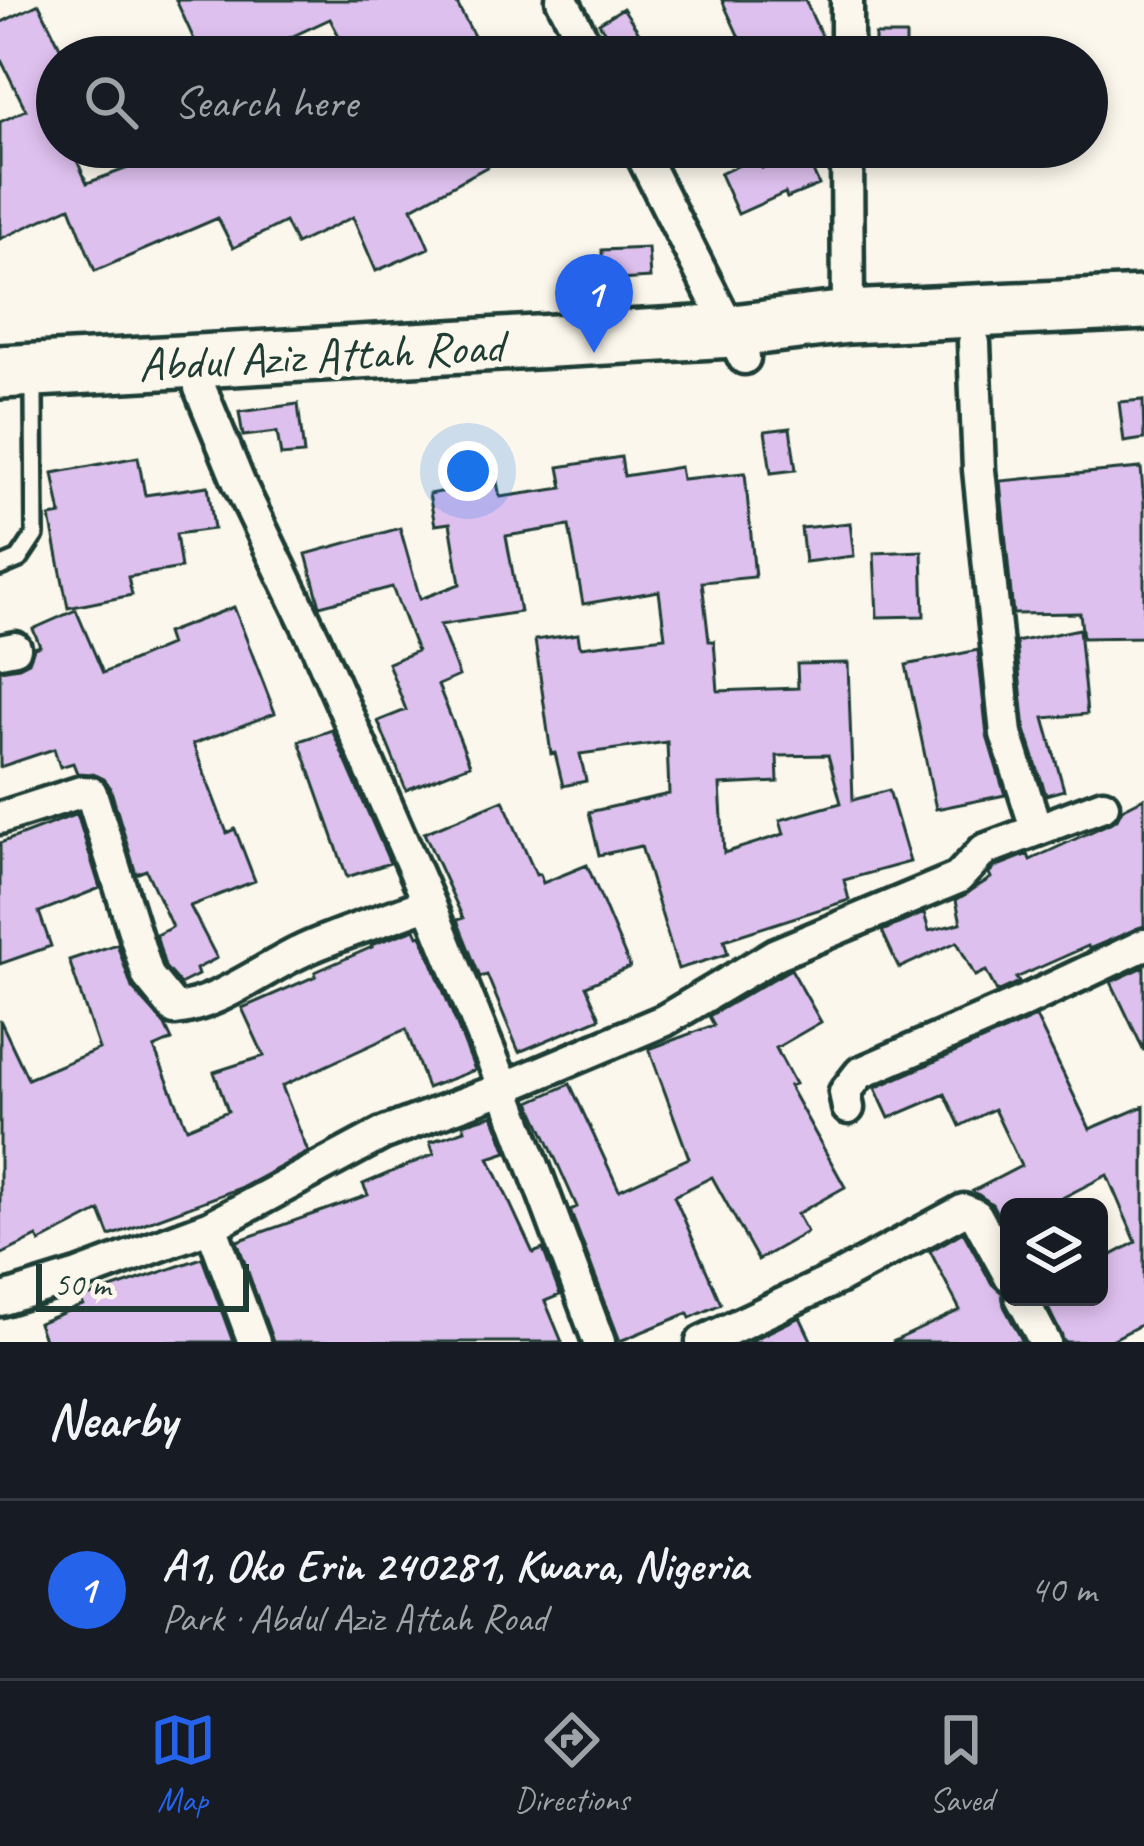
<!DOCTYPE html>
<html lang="en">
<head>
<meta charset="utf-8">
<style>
  :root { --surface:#171b24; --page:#242831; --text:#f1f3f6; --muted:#9ea1a6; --line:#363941; --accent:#2563eb }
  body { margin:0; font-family:Caveat,sans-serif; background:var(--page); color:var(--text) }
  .controls { position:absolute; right:36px; bottom:36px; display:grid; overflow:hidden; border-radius:18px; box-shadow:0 6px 18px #0003 }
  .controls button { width:108px; height:108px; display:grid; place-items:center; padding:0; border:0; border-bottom:3px solid var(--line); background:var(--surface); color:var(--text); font:60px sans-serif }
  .scale { position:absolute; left:36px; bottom:30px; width:213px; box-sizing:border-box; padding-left:12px; border:6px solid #1f3d34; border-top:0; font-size:33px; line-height:42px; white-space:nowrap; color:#1f3d34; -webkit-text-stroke:9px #fbf7ec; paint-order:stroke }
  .you { position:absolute; left:468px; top:471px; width:42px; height:42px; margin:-30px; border:9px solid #fff; border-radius:50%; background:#1a73e8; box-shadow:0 0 0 18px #1a73e833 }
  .badge { display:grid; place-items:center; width:78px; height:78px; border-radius:50%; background:var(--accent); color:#fff; font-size:39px; font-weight:700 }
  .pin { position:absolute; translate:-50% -99px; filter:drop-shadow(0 3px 6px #0008) }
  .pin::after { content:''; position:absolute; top:63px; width:42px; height:36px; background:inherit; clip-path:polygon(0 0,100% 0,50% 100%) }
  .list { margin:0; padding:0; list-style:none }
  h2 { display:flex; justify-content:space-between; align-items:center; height:156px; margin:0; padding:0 48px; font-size:51px }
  h2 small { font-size:39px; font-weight:400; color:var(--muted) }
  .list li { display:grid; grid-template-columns:78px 1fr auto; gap:36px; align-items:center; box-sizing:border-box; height:180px; padding:0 48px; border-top:3px solid var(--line) }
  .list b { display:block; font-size:45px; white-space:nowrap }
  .list p { margin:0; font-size:39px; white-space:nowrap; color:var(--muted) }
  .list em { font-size:39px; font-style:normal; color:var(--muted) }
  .icon { flex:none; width:66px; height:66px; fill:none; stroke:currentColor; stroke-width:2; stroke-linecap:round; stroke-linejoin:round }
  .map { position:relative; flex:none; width:1144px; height:1342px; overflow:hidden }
  .search { position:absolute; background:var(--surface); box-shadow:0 6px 18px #0003; left:36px; right:36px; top:36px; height:132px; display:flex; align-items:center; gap:30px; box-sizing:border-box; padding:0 42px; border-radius:66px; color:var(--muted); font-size:45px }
  .sheet { height:336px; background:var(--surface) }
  nav { display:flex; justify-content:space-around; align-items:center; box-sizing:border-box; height:168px; border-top:3px solid var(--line); background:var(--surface); font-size:33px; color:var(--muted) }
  nav a { display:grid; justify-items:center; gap:6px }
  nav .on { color:var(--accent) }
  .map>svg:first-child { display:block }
  .building { fill:#dec0ee; stroke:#1f3d34; stroke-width:3; fill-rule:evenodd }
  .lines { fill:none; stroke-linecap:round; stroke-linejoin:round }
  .service-casing { stroke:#1f3d34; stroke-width:24 }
  .minor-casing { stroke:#1f3d34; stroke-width:39 }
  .trunk-casing { stroke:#1f3d34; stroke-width:60 }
  .service { stroke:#fbf7ec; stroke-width:15 }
  .minor { stroke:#fbf7ec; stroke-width:30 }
  .trunk { stroke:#fbf7ec; stroke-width:51 }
  .labels { text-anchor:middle; stroke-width:10; stroke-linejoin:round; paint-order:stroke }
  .street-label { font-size:48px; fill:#1f3d34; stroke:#fbf7ec }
</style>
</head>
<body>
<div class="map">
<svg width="1144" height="1342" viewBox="0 0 1144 1342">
  <rect width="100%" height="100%" fill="#fbf7ec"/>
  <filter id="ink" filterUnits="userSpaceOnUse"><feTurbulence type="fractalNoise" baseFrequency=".00833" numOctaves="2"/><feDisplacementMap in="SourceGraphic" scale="24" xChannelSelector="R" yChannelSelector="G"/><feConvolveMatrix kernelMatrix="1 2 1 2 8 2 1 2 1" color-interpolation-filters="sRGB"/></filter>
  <g filter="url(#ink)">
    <!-- building -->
    <path class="building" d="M176,0H455L485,57H350L330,19L289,38L297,57H202Z
      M722,0H805L826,46L801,57H748Z
      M39,4L65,57H57V147H71L87,183L131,167L122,147H523L412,208L429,248L376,271L353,217L296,244L285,222L233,248L218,218L95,271L70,207L0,239V122L26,110L0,58V23Z
      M623,8L655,57H621L599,23Z
      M875,35H906V57H875Z
      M804,150L819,185L787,198L785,193L738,214L720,174L757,157L762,168Z
      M648,248L650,278L603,281L602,250Z
      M1143,400L1144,439L1124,442L1119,402Z
      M298,404L304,454L281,456L277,432L243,436L239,412Z
      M790,428L796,470L771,473L765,431Z
      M138,457L145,495L208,486L214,529L176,534L181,568L128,577L132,595L68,608L50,517L61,515L53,473Z
      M621,457L624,476L680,467L682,479L745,473L755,577L702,582L709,641H714L718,691L798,688L797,664L848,663L853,800L889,790L910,862L844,880L849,900L724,940L728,954L678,969L641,846L599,855L589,812L669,794L667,742L580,754L586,781L563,786L555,753L551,754L535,640L578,634L580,647L665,637L659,591L583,604L569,526L506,536L520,612L440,625L459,676L438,685L470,765L406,790L378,721L406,710L388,663L417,651L392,587L320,606L306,554L400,528L420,599L460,584L450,523L435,525L429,494L497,482L500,497L563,488L559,467ZM828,755L841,803L780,820L784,834L724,853L720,785L778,782L777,756Z
      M1141,468L1144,503V637L1083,638L1080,613L1013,614L1000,481Z
      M850,523L854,556L805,562L801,528Z
      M922,551L924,616L877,617L874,553Z
      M234,607L275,713L193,744L227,833L235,829L255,881L190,906L217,958L196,969L198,975L180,984L165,967L156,935L172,927L146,870L136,874L110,787L104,779L93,774L77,773L73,763L60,767L54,749L0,767V670L19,667L29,662L34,648L40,646L33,629L76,610L103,673L170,645L166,633Z
      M1079,629L1087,714L1044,718L1064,790L1046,795L1025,730L1016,642Z
      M978,650L987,736L1005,795L936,809L906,665Z
      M332,730L390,863L347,877L299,741Z
      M1144,798V926L1089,949L1088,946L1016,978L1019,982L997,992L986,971L975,976L957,942L899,968L882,931L924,913L929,931L961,923L956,900L991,878L989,873L995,867L1028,854L1030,860L1110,823L1117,819L1122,809Z
      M503,800L536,875L540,874L543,883L587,865L630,967L586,986L600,1018L519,1052L487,975L480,977L457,920L463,918L424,833Z
      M77,814L100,888L39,912L51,946L0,964V843Z
      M415,929L418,936L421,935L475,1070L427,1088L406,1029L282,1086L308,1152L243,1187L110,1236L100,1211L40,1242L37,1237L0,1255V1020L28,1079L99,1049L69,960L117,944L132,988L165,1025L172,1040L154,1048L187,1128L228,1111L214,1072L264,1056L242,1008L316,976L315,972L372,947L371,945Z
      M1144,967V1051L1111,982Z
      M791,969L821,1022L776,1048L795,1084L789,1086L845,1187L797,1214L807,1232L758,1260L712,1177L674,1196L721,1304L690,1318L688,1313L620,1341L570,1210L577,1207L530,1102L570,1084L619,1190L689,1158L649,1049L714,1025L709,1016Z
      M1036,1017L1090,1129L1144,1106V1323L1108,1342H1064L1043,1297H1099V1262L1136,1242L1107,1175L1060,1199L1065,1207H1009V1235L992,1204L973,1191L1021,1166L994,1109L960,1126L945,1094L889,1118L875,1088Z
      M493,1115L507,1152L489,1158L533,1253L543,1249L560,1295L545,1301L562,1342H273L237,1241L368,1195L363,1184L434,1154L430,1142L465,1130L463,1124Z
      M963,1232L992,1284L1002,1293L1004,1306L1023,1342H892L960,1310L930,1251Z
      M202,1258L233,1342H45L38,1323L83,1305L81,1299Z
      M800,1317L812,1342H748Z"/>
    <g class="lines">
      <!-- service casing -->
      <g class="service-casing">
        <path id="service" d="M0,567L19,559L35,535L34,395"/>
      </g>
      <!-- minor casing -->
      <g class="minor-casing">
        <path id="minor" d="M562,0L592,57
          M847,0V57
          M638,147L744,358
          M847,147L848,317
          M974,343L979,470L1006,734L1036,828
          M200,388L239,483L315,641L429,903L504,1088L599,1342
          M0,651L15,648
          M0,818L81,792L91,793L148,976L175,1009C216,1006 266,967 304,950C344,932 388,919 429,903
          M848,1108L845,1092L860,1073L1023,1002L1144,945
          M211,1226L254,1342
          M1021,1297L1045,1342
          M0,1300L78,1276L211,1226L382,1134L504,1088L665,1020L776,954L958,878L984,850L1103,805
          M702,1342L840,1277L964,1210L976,1215L1009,1275"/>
      </g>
      <!-- trunk casing -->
      <g class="trunk-casing">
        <path id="trunk" d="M0,372L733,331L848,317L1144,303"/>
      </g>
      <!-- service -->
      <use href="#service" class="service"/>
      <!-- minor -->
      <use href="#minor" class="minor"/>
      <!-- trunk -->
      <use href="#trunk" class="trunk"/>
    </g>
  </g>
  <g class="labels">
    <!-- street labels -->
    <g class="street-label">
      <text transform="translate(321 354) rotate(-3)" y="17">Abdul Aziz Attah Road</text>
    </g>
  </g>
</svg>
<div class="controls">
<button><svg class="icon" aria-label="layers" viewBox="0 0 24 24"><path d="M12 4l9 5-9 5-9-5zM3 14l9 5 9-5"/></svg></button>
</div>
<div class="scale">50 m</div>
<div class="you"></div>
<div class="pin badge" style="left:594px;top:353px">1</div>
<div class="search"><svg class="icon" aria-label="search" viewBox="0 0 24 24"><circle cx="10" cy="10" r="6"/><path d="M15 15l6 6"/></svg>Search here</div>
</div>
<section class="sheet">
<h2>Nearby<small></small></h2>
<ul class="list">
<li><span class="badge">1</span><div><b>A1, Oko Erin 240281, Kwara, Nigeria</b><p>Park · Abdul Aziz Attah Road</p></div><em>40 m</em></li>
</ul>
</section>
<nav>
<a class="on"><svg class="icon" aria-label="map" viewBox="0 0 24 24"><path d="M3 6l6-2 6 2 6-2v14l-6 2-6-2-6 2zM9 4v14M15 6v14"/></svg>Map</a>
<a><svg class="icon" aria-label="directions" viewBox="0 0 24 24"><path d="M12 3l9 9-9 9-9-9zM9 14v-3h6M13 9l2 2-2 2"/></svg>Directions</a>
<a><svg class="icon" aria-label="saved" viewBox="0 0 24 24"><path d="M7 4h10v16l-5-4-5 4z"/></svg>Saved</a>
</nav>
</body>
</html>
